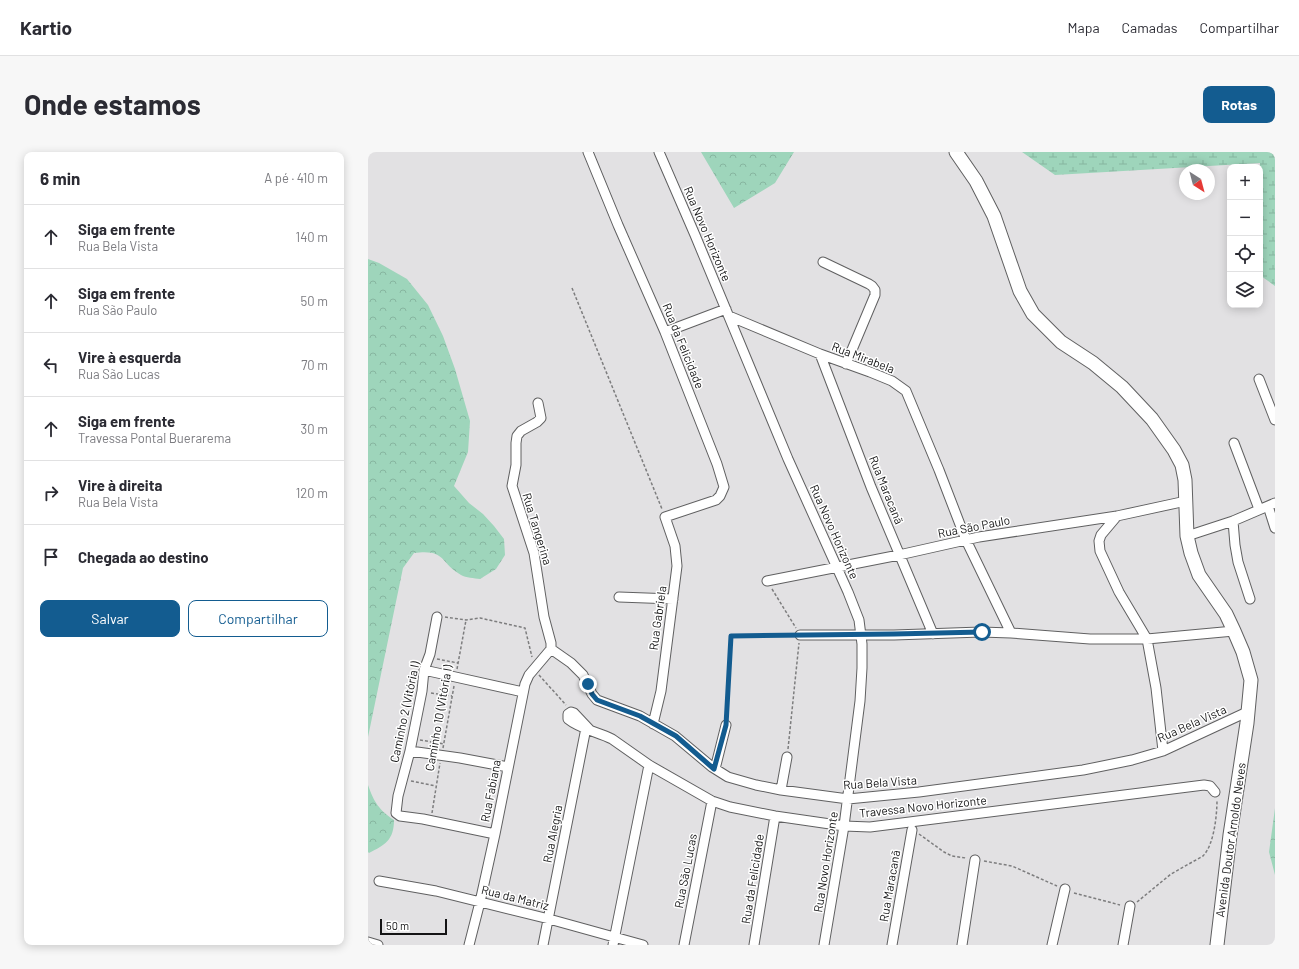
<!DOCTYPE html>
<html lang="pt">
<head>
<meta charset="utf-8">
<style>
  :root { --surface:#fff; --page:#f7f7f7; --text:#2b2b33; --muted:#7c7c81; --line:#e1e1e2; --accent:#135c90 }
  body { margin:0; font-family:Barlow,sans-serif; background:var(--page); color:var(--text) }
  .controls { position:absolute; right:12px; top:12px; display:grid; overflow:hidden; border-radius:8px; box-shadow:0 2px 10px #0003 }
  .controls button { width:36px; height:36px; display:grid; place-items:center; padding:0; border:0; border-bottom:1px solid var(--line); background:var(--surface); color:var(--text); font:20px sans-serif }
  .compass { position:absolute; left:811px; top:12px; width:36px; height:36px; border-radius:50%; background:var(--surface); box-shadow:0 2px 10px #0003; rotate:144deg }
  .scale { position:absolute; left:12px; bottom:10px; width:67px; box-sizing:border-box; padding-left:4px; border:2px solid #141415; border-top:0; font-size:11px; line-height:14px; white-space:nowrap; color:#141415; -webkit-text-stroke:3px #fff; paint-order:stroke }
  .stop { position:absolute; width:12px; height:12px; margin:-9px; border:3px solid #135c90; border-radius:50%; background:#fff }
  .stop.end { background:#135c90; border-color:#fff; box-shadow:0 1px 4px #0008 }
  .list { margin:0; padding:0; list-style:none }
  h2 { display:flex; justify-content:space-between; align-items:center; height:52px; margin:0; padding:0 16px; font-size:17px }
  h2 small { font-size:13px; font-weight:400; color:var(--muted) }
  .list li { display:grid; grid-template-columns:26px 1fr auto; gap:12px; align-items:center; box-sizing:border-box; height:64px; padding:0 16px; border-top:1px solid var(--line) }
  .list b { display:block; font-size:15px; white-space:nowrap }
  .list p { margin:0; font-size:13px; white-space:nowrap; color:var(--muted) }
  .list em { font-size:13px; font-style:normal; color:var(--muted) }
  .actions { display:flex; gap:8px; padding:12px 16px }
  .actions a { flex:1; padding:9px 0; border:1px solid var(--accent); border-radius:8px; text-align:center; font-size:14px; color:var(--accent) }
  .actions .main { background:var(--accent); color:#fff }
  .icon { flex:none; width:22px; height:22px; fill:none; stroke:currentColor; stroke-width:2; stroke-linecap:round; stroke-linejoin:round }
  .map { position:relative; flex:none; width:907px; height:793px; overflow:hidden; border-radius:8px }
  header { display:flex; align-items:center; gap:24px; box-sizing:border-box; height:56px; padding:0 20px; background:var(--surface); border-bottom:1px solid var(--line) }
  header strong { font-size:19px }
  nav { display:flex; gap:22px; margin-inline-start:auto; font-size:14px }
  .intro { display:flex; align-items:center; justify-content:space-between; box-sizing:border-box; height:96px; padding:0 24px }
  h1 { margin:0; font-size:28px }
  .button { padding:10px 18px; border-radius:8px; background:var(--accent); color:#fff; font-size:14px; font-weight:700 }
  main { display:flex; gap:24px; padding:0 24px }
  aside { flex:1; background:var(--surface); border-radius:8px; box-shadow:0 2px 10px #0003 }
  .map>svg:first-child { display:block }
  .forest { fill:url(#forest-crowns) }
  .wetland { fill:url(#wetland-marsh) }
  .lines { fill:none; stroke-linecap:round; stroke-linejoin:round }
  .minor-casing { stroke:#606061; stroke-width:11 }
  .secondary-casing { stroke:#606061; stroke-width:15 }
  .path { stroke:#7d7d7e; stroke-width:1.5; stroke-dasharray:3 2; stroke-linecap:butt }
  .minor { stroke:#fff; stroke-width:9 }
  .secondary { stroke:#fff; stroke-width:13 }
  .route { stroke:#135c90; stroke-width:5 }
  .labels { text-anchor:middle; stroke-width:3; stroke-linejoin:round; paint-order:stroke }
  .street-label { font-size:12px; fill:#141415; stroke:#fff }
</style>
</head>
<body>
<header>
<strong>Kartio</strong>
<nav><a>Mapa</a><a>Camadas</a><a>Compartilhar</a></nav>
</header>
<div class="intro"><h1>Onde estamos</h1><a class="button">Rotas</a></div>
<main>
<aside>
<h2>6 min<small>A pé · 410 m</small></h2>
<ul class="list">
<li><svg class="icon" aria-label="ahead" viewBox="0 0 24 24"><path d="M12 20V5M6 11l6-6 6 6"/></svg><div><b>Siga em frente</b><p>Rua Bela Vista</p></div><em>140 m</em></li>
<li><svg class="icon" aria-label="ahead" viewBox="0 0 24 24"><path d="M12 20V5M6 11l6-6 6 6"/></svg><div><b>Siga em frente</b><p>Rua São Paulo</p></div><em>50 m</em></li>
<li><svg class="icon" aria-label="left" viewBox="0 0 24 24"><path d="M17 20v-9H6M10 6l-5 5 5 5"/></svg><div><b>Vire à esquerda</b><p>Rua São Lucas</p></div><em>70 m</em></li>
<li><svg class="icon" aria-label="ahead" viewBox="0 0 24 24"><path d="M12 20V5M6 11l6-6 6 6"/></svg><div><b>Siga em frente</b><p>Travessa Pontal Buerarema</p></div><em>30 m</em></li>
<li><svg class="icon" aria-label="right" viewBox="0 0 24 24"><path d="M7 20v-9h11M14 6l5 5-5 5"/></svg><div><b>Vire à direita</b><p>Rua Bela Vista</p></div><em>120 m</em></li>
<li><svg class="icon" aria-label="arrive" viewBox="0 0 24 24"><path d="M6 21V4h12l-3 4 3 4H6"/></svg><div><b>Chegada ao destino</b></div></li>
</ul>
<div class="actions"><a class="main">Salvar</a><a>Compartilhar</a></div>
</aside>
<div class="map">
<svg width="907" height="793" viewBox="0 0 907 793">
  <defs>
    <pattern id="forest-crowns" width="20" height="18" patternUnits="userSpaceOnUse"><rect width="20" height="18" fill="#9ed5bb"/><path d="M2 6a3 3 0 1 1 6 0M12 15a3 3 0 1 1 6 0" fill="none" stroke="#87b6a0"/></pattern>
    <pattern id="wetland-marsh" width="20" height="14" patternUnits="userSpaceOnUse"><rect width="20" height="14" fill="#9ed5bb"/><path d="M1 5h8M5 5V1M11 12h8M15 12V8" fill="none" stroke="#87b6a0"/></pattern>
  </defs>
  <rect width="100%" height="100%" fill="#e2e1e3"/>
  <!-- forest -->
  <path class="forest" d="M333,0H426L407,31L366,56Z
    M0,107L11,111L39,127L60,153L75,184L87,217L102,269L100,300L86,334L101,351L115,362L126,374L136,387L137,403L128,417L112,427C106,426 98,426 93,423C71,410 78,397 46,401L35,416L0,585Z
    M0,633C6,650 11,658 26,668C26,688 17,693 1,701L0,700Z
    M907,656V723L901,700Z"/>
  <!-- wetland -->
  <path class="wetland" d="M654,0H907V134L893,124L892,11L687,23Z"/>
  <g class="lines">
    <!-- minor casing -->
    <g class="minor-casing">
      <path id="minor" d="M220,0L250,73L297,180L349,312L356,335L352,344L348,348L297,365L307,394L309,414L293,539L285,572
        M291,0L327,83L420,307L480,440L491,468L494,492V516L492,549L476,674L456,793
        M455,110L501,132L504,134L507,138V143L478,212
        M361,164L452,202L502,220L524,229L538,239L571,318L598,388L643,481
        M297,180L358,157
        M452,202L503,335L565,482
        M891,227L907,268
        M170,251L173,266L169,270L153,279L149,284L148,291V313L144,334L166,401L176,465L183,491V497
        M866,291L891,357
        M900,354L907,376
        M749,364L733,383L731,389L732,399L751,440L779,487L788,536L795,599
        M865,369L867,393L870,410L882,447
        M819,384L865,369L907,351
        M399,429L531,403L611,385L749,364L818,349
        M251,445L305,447
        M69,465L62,502L56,518L54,539L42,599L30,644L28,661L32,664L55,667L127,682
        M432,483H526L613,480L643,481L722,487H779L866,479
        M183,497L203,511L215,523L224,542L229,548L272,564L307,584L344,615L360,625L388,633L413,638L480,647L551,640L715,618L764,608L795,599L879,560
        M56,518L155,540
        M222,578L206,561L203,560L200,562V567C212,577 230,580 244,587L281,613L344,649L362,655L407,664L476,674L502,675L836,633L842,634L847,640
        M42,599L92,606L140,615
        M347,617L358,573
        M413,638L419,605
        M11,729L68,739L181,767L275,793
        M0,790L10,793
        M101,793L112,750L127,682L157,532L161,523L183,497
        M175,793L218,576
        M245,793L281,613
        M316,793L344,649
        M386,793L407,664
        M524,793L544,678
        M594,793L607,708
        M684,793L697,737
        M755,793L762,754"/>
    </g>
    <!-- secondary casing -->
    <g class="secondary-casing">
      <path id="secondary" d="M588,0L608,29L626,64L652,139L665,162L693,190L725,211L754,235L784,267L806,298L814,313L817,328L819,384L823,401L831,423L858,462L866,479L875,500L883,528L879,571L862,683L849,793"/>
    </g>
    <!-- path -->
    <path class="path" d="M204,136L294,357
      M404,437L428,476
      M77,465L98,468L112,466L157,476L164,505
      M69,507L90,511
      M89,517L98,468
      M171,523L198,553
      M63,541L84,544
      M359,564L363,484L424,483
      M52,588L76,592
      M75,596L86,534
      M420,597L431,491
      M43,629L68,634
      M64,661L72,611
      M551,682L576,700L584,704L598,706
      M616,709L644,714L689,734
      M706,741L752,753
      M769,750L803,722L835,704C846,693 849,663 849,648"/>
    <!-- minor -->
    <use href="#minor" class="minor"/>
    <!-- secondary -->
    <use href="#secondary" class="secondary"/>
  </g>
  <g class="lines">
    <!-- route -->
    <path class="route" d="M220,532L224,542L229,548L272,564L308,584L346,617L358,573L363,484L526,482L614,480"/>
  </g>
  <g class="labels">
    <!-- street labels -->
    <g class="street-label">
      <text transform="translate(339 82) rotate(67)" y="4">Rua Novo Horizonte</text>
      <text transform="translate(315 194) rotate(68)" y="4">Rua da Felicidade</text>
      <text transform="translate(495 206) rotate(21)" y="4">Rua Mirabela</text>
      <text transform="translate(518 338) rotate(68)" y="4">Rua Maracanã</text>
      <text transform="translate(606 375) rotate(-11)" y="4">Rua São Paulo</text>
      <text transform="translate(169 377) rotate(73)" y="4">Rua Tangerina</text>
      <text transform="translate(466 380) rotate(66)" y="4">Rua Novo Horizonte</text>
      <text transform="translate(290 466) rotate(-82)" y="4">Rua Gabriela</text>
      <text transform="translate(37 560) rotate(-78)" y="4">Caminho 2 (Vitória I)</text>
      <text transform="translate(71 566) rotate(-80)" y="4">Caminho 10 (Vitória I)</text>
      <text transform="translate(824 572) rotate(-24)" y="4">Rua Bela Vista</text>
      <text transform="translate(512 631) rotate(-4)" y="4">Rua Bela Vista</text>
      <text transform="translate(123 639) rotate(-79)" y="4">Rua Fabiana</text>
      <text transform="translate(555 655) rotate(-6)" y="4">Travessa Novo Horizonte</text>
      <text transform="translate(185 682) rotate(-79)" y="4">Rua Alegria</text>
      <text transform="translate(863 688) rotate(-82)" y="4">Avenida Doutor Arnoldo Neves</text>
      <text transform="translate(458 710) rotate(-81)" y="4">Rua Novo Horizonte</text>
      <text transform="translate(318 719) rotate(-79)" y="4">Rua São Lucas</text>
      <text transform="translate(385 727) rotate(-81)" y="4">Rua da Felicidade</text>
      <text transform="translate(522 734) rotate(-80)" y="4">Rua Maracanã</text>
      <text transform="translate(147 746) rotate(14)" y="4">Rua da Matriz</text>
    </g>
  </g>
</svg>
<div class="controls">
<button>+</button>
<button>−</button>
<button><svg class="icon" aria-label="locate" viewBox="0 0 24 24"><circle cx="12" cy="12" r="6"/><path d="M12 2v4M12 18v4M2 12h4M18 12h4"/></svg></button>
<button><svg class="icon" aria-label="layers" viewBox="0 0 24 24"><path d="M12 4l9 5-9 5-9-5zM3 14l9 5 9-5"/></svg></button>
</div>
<svg class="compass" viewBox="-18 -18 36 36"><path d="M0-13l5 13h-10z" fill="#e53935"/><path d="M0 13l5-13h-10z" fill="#7c7c81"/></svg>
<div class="scale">50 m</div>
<div class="stop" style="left:614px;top:480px"></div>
<div class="stop end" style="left:220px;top:532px"></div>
</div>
</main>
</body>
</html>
